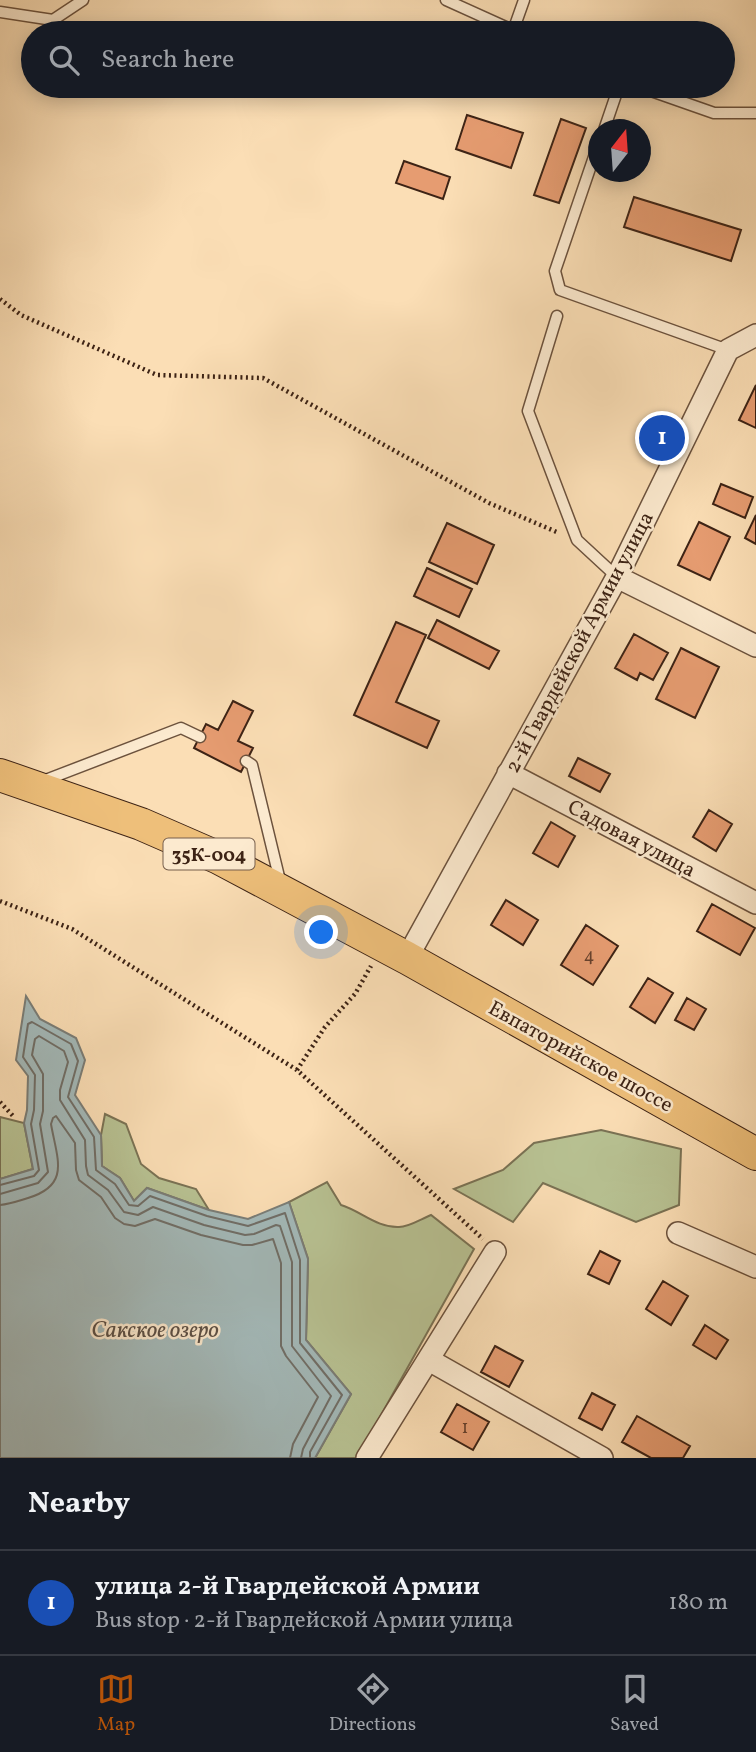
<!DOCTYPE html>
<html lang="en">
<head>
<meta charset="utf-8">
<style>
  :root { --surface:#171b24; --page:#20242c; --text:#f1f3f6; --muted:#9ea1a6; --line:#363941; --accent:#b45309 }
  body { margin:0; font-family:Vollkorn,serif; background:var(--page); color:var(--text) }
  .compass { position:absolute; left:588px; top:119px; width:63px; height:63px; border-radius:50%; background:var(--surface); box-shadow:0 4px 18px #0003; rotate:17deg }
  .you { position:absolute; left:322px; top:933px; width:24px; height:24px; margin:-18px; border:5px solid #fff; border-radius:50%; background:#1a73e8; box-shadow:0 0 0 10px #1a73e833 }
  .badge { display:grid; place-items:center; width:46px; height:46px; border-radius:50%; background:var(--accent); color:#fff; font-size:23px; font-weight:700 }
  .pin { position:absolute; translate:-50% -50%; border:4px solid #fff; box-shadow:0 2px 7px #0006 }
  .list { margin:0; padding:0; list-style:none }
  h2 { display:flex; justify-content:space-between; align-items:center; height:91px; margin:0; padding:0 28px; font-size:30px }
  h2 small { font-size:23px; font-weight:400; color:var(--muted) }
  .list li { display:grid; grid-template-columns:46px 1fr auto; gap:21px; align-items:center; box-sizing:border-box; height:105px; padding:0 28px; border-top:2px solid var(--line) }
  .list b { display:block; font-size:26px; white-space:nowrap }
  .list p { margin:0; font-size:23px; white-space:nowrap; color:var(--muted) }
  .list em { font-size:23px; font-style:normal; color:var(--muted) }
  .icon { flex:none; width:38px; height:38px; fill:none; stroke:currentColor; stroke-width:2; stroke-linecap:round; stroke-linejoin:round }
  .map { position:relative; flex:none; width:756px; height:1458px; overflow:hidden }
  .search { position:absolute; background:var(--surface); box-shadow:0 4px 18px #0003; left:21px; right:21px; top:21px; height:77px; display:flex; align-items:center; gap:18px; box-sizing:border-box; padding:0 24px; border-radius:38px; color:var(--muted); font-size:26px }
  .sheet { height:196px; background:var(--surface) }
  nav { display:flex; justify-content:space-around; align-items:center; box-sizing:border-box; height:98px; border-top:2px solid var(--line); background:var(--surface); font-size:19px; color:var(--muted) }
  nav a { display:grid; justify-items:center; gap:4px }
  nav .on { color:var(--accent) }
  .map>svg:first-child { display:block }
  .green { fill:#b8c293; stroke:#7a7254; stroke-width:2 }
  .water { fill:#a3b9b9; stroke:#7a7d77; stroke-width:2 }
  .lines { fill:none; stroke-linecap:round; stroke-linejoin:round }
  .shore { stroke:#706e67; stroke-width:2 }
  .building { fill:#e69c71; stroke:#3d2315; stroke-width:2 }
  .lane-casing { stroke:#6c523d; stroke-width:13 }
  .street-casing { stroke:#6c523d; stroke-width:24 }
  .primary-casing { stroke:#3d2315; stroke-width:34 }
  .path { stroke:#3d2315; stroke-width:4.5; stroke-dasharray:2 3.5; stroke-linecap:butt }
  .lane { stroke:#fceacf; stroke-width:10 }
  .street { stroke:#fceacf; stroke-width:21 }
  .primary { stroke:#eebf7a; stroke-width:32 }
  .labels { text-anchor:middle; stroke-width:5; stroke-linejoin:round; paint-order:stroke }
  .number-label { font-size:18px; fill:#67412c }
  .shield { fill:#fceacf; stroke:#765f4d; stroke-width:2 }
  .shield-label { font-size:19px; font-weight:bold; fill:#3d2315 }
  .street-label { font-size:21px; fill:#3d2315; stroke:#fceacf }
  .water-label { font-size:23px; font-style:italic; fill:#5c5046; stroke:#fceacf }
</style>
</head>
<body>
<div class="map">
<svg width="756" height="1458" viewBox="0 0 756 1458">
  <rect width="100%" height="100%" fill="#fbdeb5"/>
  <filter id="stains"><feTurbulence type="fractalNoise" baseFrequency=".00286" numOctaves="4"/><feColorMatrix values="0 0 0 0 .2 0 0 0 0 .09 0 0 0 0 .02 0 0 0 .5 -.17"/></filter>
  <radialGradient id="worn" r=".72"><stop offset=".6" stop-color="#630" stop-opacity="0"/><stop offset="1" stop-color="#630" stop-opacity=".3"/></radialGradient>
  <!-- green -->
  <path class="green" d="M105,1114L126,1124L141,1164L159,1178L196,1189L209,1210L147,1188L134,1201L120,1178L102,1166L101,1135Z
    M0,1117L24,1123L33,1169L0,1179Z
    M601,1130L681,1149L679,1205L636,1222L543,1183L513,1222L454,1189L503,1170L534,1143Z
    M327,1182L341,1205C361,1211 377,1228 399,1227C409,1227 421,1219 431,1215L474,1249L357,1458H315L351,1394L306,1340L308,1259L289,1202Z"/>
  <!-- water -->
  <path class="water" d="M26,996L40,1019L76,1038L85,1060L75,1095L101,1135L102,1166L120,1178L134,1201L147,1188L209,1210L248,1219L289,1202L308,1259L306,1340L351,1394L315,1458H0V1179L33,1169L24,1123L27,1110L28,1076L16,1060Z"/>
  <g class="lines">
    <!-- shore -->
    <path class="shore" d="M0,1185L34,1176L39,1170L31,1124L34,1110L35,1075L23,1057L28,1024L32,1022L71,1044L78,1061L68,1097L94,1137L96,1170L115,1184L129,1205L138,1206L150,1196L207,1216L248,1226L285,1213L300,1260V1343L342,1395L310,1452V1458
      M0,1194L38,1183L48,1172L40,1124L43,1111V1074L32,1055L35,1039L39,1036L64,1051L68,1062L60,1090V1100L85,1140L86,1166L88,1175L108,1190L124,1212L138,1215L153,1207L204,1225L245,1235L254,1234L276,1225L280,1226L292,1262V1346L331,1396L303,1449L301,1458
      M0,1205C10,1204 18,1201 28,1198C71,1185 57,1159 51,1124L53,1118L56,1116L75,1143L76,1170L79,1180L101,1197L115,1218L124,1224L135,1226L155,1219L201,1235L243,1245H252L273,1239L281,1263V1346L286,1356L318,1397L293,1444L290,1458"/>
  </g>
  <!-- building -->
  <path class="building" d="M467,115L523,133L511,168L456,149Z
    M561,119L586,128L559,203L534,195Z
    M404,161L450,177L443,199L396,183Z
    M634,197L741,230L731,261L624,227Z
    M756,385V428L739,420Z
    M721,484L753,497L745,518L713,504Z
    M756,515V544L745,538Z
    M699,522L730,537L710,580L678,565Z
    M447,523L494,545L477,584L429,562Z
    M427,568L472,589L459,617L414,596Z
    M437,620L499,651L489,669L428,638Z
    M396,622L426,635L396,702L439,721L427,748L354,715Z
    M634,634L668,653L653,680L640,673L637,680L615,668Z
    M681,648L719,667L695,718L656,699Z
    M233,701L253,711L238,741L253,748L241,772L194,748L206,724L218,730Z
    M578,758L610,774L600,792L569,776Z
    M709,810L732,824L716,851L693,837Z
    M551,822L575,836L558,867L533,853Z
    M506,900L538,920L523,945L491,925Z
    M712,904L755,928L740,955L697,931Z
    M586,925L618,946L593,985L561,965Z
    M648,978L673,993L655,1023L630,1007Z
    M687,998L706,1009L694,1030L675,1020Z
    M600,1251L620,1261L609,1284L588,1274Z
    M663,1281L688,1296L671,1325L646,1309Z
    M705,1325L728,1340L716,1359L693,1345Z
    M495,1346L523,1361L509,1387L481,1372Z
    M592,1393L615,1405L602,1430L579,1418Z
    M457,1404L489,1422L473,1450L441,1432Z
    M637,1416L690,1446L683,1458H651L622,1442Z"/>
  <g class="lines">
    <!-- lane casing -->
    <g class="lane-casing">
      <path id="lane" d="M446,0L519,33
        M0,12L53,20L83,0
        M513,31L524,0
        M637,86L714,113H756
        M604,130L619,86
        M598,145L555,271L560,290L728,350
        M557,316L528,411L577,540L617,577
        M246,761L252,765L281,885
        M43,781L181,728L200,737"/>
    </g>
    <!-- street casing -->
    <g class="street-casing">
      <path id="street" d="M617,577L756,646
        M508,773L756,903
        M407,958L617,577L728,350L756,335
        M678,1233L756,1267
        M429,1360L602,1458
        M367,1458L495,1252"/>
    </g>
    <!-- primary casing -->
    <g class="primary-casing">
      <path id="primary" d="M0,775L141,824L219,858L407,958L756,1154"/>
    </g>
    <!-- path -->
    <path class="path" d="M0,299L21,315L157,375L263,378L489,503L559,533
      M0,901L72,929L297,1070L483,1239
      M297,1070L325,1027L355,994L371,966
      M0,1102L13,1116"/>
    <!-- lane -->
    <use href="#lane" class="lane"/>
    <!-- street -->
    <use href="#street" class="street"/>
    <!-- primary -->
    <use href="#primary" class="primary"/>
  </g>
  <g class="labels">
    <!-- number labels -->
    <g class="number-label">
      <text x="589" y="961">4</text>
      <text x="465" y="1433">1</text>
    </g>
    <!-- shield labels -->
    <rect class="shield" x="163.5" y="838.5" width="91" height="31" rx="5"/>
    <g class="shield-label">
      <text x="209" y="861">35К-004</text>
    </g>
    <!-- street labels -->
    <g class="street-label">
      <text transform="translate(579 642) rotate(-62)" y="7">2-й Гвардейской Армии улица</text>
      <text transform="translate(632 838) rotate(28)" y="7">Садовая улица</text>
      <text transform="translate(581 1056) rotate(29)" y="7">Евпаторийское шоссе</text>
    </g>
    <!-- water labels -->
    <g class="water-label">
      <text x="155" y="1337">Сакское озеро</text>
    </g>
  </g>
  <rect width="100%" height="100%" filter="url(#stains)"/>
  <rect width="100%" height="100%" fill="url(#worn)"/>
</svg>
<svg class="compass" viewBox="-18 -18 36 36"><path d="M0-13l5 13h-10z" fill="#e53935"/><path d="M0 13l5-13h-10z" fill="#9ea1a6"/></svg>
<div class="you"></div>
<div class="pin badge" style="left:662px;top:438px;background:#1a4fb4">1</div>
<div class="search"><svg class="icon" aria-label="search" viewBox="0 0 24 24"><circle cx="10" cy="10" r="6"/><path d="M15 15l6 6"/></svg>Search here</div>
</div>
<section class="sheet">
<h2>Nearby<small></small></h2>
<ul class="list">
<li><span class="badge" style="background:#1a4fb4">1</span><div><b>улица 2-й Гвардейской Армии</b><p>Bus stop · 2-й Гвардейской Армии улица</p></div><em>180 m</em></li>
</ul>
</section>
<nav>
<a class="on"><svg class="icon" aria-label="map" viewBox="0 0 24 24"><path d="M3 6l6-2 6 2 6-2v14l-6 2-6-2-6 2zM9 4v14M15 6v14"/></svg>Map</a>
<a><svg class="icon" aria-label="directions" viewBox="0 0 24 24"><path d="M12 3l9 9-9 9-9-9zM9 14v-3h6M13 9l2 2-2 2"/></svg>Directions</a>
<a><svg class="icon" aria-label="saved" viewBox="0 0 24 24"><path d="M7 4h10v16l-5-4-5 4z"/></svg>Saved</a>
</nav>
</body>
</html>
